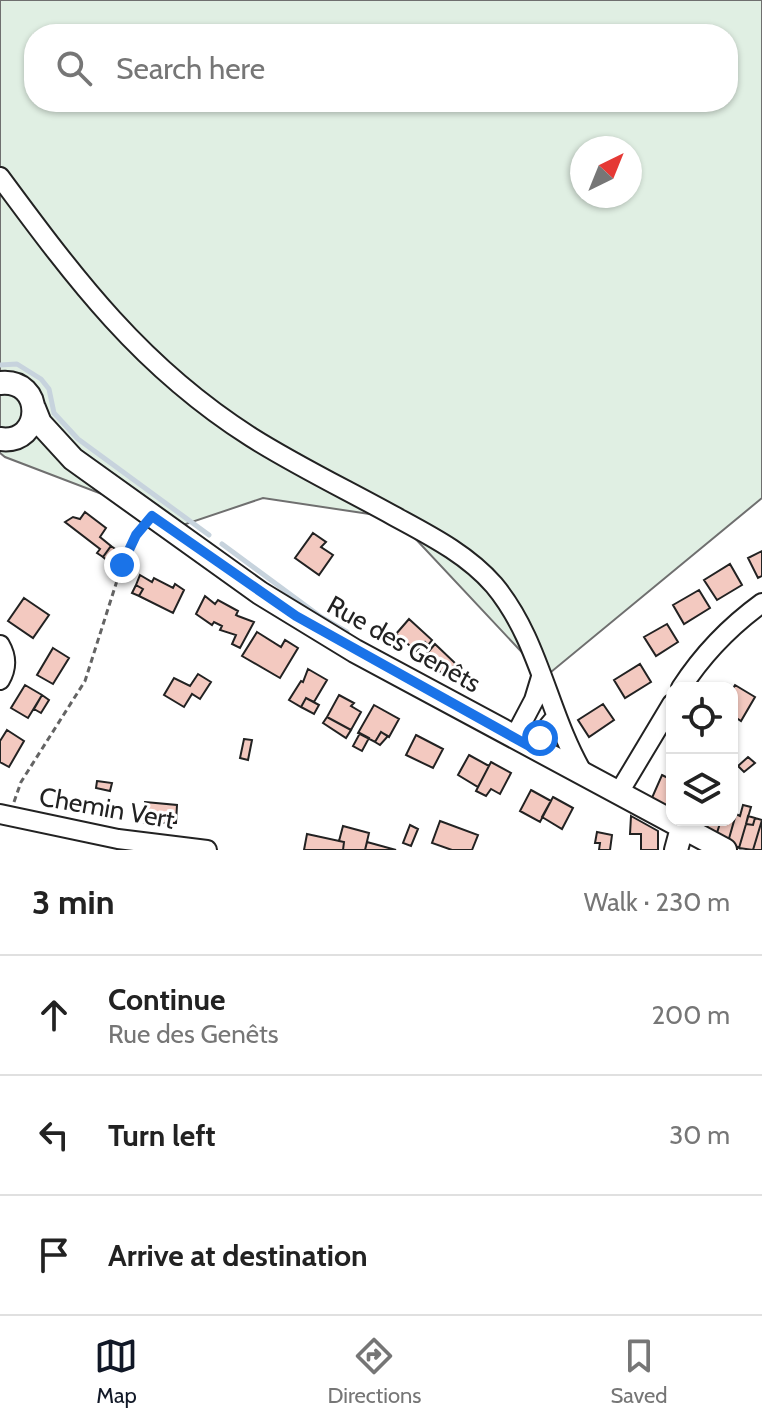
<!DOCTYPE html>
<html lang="en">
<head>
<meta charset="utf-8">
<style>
  :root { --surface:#fff; --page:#f6f6f6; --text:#222; --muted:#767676; --line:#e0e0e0; --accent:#111827 }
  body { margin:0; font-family:Cabin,sans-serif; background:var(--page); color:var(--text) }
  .controls { position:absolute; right:24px; bottom:24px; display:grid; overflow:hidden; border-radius:16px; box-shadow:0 2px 6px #0004 }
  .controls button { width:72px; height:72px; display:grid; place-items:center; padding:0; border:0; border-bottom:2px solid var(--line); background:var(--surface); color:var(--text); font:40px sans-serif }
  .compass { position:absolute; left:570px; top:136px; width:72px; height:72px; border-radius:50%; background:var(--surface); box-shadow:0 2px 6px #0004; rotate:43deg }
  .stop { position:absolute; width:24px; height:24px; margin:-18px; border:6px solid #1a73e8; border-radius:50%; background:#fff }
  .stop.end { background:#1a73e8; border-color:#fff; box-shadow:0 2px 8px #0008 }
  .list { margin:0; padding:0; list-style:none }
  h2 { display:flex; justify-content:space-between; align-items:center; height:104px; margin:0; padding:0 32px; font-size:34px }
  h2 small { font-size:26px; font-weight:400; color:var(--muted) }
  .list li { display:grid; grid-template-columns:52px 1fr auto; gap:24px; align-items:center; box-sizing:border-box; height:120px; padding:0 32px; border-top:2px solid var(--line) }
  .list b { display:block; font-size:30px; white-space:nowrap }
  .list p { margin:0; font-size:26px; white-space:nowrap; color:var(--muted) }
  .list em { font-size:26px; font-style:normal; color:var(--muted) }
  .icon { flex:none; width:44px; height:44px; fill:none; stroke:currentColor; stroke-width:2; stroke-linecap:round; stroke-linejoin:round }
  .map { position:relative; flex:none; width:762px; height:850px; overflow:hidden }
  .search { position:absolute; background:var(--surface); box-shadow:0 2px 6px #0004; left:24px; right:24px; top:24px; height:88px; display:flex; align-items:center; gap:20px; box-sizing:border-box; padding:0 28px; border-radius:32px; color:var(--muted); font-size:30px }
  .sheet { height:464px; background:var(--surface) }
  nav { display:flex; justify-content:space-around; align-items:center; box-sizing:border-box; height:112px; border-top:2px solid var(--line); background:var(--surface); font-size:22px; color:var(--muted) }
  nav a { display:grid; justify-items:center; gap:4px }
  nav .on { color:var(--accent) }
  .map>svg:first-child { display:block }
  .green { fill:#e0efe3; stroke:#6f6f6f; stroke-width:2; fill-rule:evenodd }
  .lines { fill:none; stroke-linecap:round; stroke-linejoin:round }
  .stream { stroke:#c7d3dd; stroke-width:5 }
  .building { fill:#f3c9c0; stroke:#222; stroke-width:2 }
  .minor-casing { stroke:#222; stroke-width:22 }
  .major-casing { stroke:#222; stroke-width:26 }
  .path { stroke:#646464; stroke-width:3; stroke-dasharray:6 4; stroke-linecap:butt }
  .minor { stroke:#fff; stroke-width:18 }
  .major { stroke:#fff; stroke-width:22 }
  .route { stroke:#1a73e8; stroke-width:10 }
  .labels { text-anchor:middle; stroke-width:6; stroke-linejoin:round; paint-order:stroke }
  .street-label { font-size:26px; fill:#222; stroke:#fff }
</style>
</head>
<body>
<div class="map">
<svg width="762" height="850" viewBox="0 0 762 850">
  <rect width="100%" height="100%" fill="#fff"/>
  <!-- green -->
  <path class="green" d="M0,0H762V498L545,677L396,518L263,498L183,525L5,457L0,453ZM34,34H728V102H34ZM582,148H630V196H582Z"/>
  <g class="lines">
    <!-- stream -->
    <path class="stream" d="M0,365L17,364L41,379L49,389L54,413L78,439L209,535
      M222,544L321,617L347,632"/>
  </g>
  <!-- building -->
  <path class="building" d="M85,512L106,528L100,537L111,546L103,557L97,553L100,549L65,522L73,517L80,519Z
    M313,533L326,542L321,547L333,555L319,575L295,558Z
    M111,546L121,553L114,566L103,557Z
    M762,551V576L758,578L748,558Z
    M730,564L742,585L717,600L704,580Z
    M140,575L152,582L154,578L173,588L175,584L184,590L173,613L139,596L143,589L136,585Z
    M136,585L143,589L139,596L132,593Z
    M699,590L710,608L684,624L673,605Z
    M205,596L215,604L218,600L238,611L236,615L238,616L254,622L240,648L232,644L236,635L220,630L222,626L214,622L212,625L196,614Z
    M24,598L49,615L33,638L8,621Z
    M409,619L432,640L428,645L425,642L416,651L396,634Z
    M667,624L678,642L656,656L644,637Z
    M257,632L281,647L285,640L298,648L280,678L242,656Z
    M435,644L456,664L445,676L424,657Z
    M53,648L69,658L53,684L37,675Z
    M640,664L651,682L625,698L614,680Z
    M308,669L327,680L314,702L306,698L301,707L289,700L301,681L303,682Z
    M198,674L211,682L200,699L192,694L184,707L164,695L174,678L190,686Z
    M25,685L42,695L28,718L11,708Z
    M735,685L755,697L741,721L732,715V690Z
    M42,695L49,700L41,713L34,709Z
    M339,695L354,703L351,706L361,712L351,730L327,717Z
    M306,698L319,705L314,714L301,707Z
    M603,704L614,720L589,737L578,720Z
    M374,705L399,719L389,737L381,732L375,742L358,733Z
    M327,717L351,730L346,738L323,723Z
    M7,730L24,741L9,767L0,762V741Z
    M381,732L388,736L380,745L375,742Z
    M360,733L369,738L362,751L353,746Z
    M416,735L443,749L433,768L406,755Z
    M244,739L252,740L248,760L240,758Z
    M469,755L489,766L478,787L458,775Z
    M748,757L755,763L744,772L738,766Z
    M491,762L511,773L500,794L491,789L486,796L476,791Z
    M662,775L672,780V804L669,809L651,800Z
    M97,781L112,783L110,791L96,788Z
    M531,790L551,801L540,822L520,811Z
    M553,797L573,808L562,829L542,817Z
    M145,802L177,805L176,823H144Z
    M743,805L751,807L739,848L728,842L736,814L740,816Z
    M732,812L736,814L728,842L716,836L721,820H732Z
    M631,816L658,831V850H641V834H630Z
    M748,816L755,818L753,825L746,824Z
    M755,818L762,820L753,850L739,848L746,824L753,825Z
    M696,820H709L706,831L694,825Z
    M709,820H721L716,836L706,831Z
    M762,820V850H753Z
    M440,821L478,835L472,850H452L432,843Z
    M410,825L418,829L411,846L403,843Z
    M343,826L369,833L365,850H343L344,842L339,841Z
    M597,832L612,835L610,850H599L600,843H595Z
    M307,834L344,842L343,850H304Z
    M367,842L396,850H365Z"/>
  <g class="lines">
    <!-- minor casing -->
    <g class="minor-casing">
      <path id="minor" d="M0,177C76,280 141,367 251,437C297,466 347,490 394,516C429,535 467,554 494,585C540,640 548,715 584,775
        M0,645C7,657 7,668 0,680
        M681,688C703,654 729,627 762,603
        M514,738L534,700L541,677
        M531,747L556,717
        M618,794L672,704
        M0,814L118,839L207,850"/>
    </g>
    <!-- major casing -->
    <g class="major-casing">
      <path id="major" d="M0,383C45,378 44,445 0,439
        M34,408L40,423L73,459L260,593L355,651L725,850
        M676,850L682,828"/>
    </g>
    <!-- path -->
    <path class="path" d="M14,802L21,782L85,681L122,565L142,528"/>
    <!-- minor -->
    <use href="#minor" class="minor"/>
    <!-- major -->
    <use href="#major" class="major"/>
  </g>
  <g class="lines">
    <!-- route -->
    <path class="route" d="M122,565L136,535L152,516L296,616L531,747L540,738"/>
  </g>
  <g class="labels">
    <!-- street labels -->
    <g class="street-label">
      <text transform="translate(404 644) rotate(29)" y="9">Rue des Genêts</text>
      <text transform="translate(107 808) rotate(10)" y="9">Chemin Vert</text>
    </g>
  </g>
</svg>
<div class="controls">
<button><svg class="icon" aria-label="locate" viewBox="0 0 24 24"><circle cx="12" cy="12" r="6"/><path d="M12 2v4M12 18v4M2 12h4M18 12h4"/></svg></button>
<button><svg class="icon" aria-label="layers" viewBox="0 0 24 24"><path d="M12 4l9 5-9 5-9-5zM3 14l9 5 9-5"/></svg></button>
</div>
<svg class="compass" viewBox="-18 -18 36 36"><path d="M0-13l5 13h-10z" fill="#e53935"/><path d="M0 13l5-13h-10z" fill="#767676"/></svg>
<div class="stop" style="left:540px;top:738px"></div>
<div class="stop end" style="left:122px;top:565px"></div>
<div class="search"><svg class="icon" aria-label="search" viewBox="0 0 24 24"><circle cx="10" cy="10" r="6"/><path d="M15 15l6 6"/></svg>Search here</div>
</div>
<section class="sheet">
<h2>3 min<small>Walk · 230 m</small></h2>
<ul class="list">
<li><svg class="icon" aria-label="ahead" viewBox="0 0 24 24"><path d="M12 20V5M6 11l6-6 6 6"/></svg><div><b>Continue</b><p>Rue des Genêts</p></div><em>200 m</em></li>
<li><svg class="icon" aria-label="left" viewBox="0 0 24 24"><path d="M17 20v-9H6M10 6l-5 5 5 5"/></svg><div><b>Turn left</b></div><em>30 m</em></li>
<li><svg class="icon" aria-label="arrive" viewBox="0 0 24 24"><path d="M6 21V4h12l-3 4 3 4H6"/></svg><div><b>Arrive at destination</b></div></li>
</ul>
</section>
<nav>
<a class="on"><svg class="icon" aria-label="map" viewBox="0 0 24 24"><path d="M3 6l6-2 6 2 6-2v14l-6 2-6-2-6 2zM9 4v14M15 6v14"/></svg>Map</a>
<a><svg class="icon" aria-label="directions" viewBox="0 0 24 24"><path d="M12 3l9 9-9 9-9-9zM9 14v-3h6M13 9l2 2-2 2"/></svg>Directions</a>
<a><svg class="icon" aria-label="saved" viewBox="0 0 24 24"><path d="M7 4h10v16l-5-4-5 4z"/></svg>Saved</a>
</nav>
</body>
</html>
